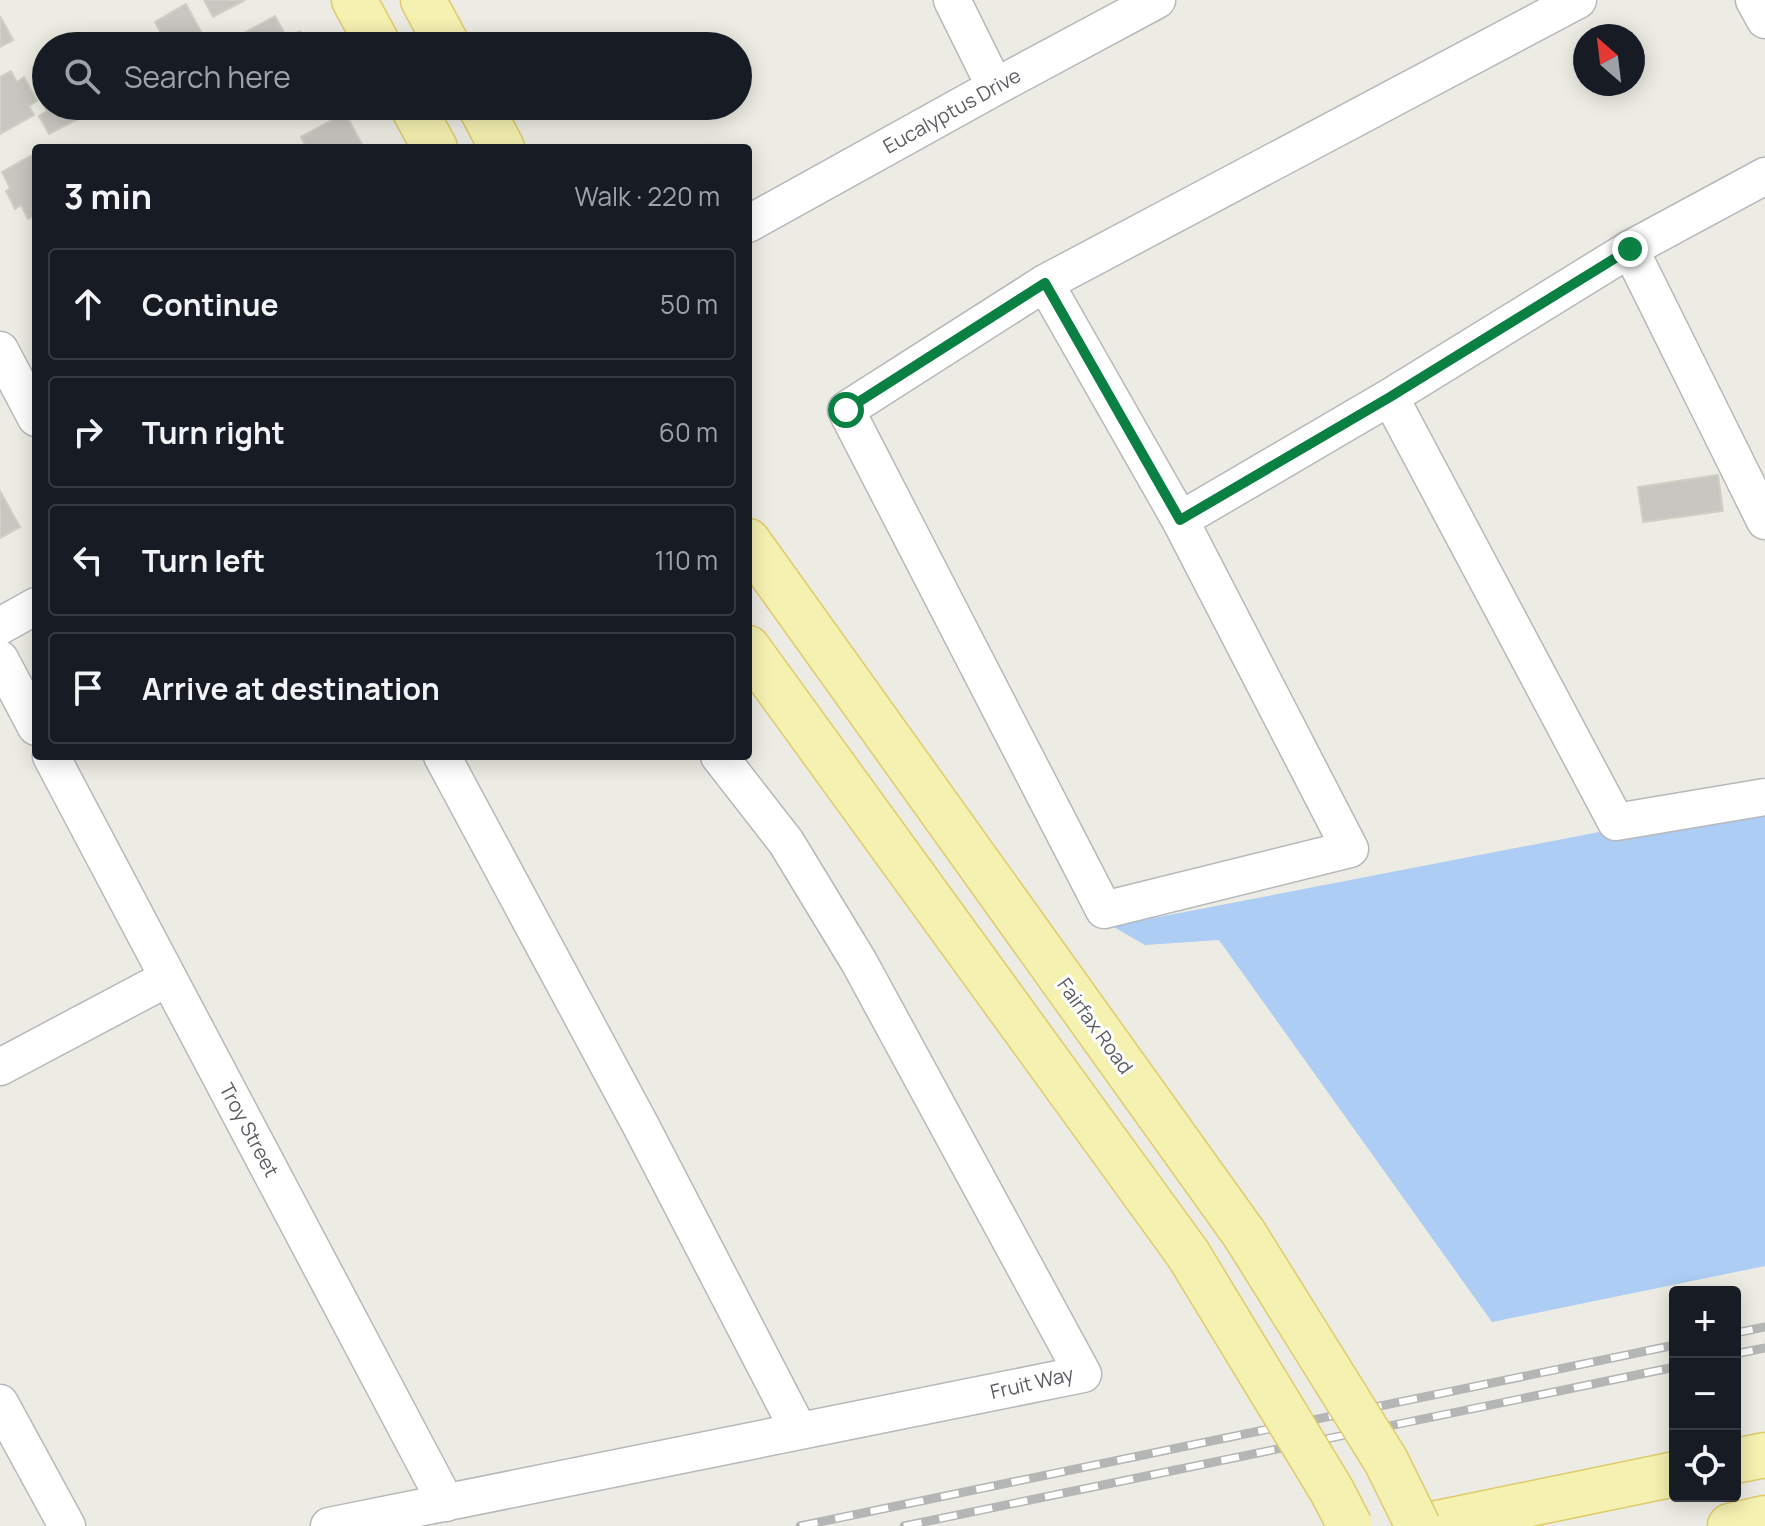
<!DOCTYPE html>
<html lang="en">
<head>
<meta charset="utf-8">
<style>
  :root { --surface:#171b24; --page:#242831; --text:#f1f3f6; --muted:#9ea1a6; --line:#363941 }
  body { margin:0; font-family:Manrope,sans-serif; background:var(--page); color:var(--text) }
  .controls { position:absolute; right:24px; bottom:24px; display:grid; overflow:hidden; border-radius:8px; box-shadow:0 4px 20px #0003 }
  .controls button { width:72px; height:72px; display:grid; place-items:center; padding:0; border:0; border-bottom:2px solid var(--line); background:var(--surface); color:var(--text); font:40px sans-serif }
  .compass { position:absolute; left:1573px; top:24px; width:72px; height:72px; border-radius:50%; background:var(--surface); box-shadow:0 4px 20px #0003; rotate:332deg }
  .stop { position:absolute; width:24px; height:24px; margin:-18px; border:6px solid #0b8043; border-radius:50%; background:#fff }
  .stop.end { background:#0b8043; border-color:#fff; box-shadow:0 2px 8px #0008 }
  .list { margin:0; padding:0; list-style:none }
  h2 { display:flex; justify-content:space-between; align-items:center; height:104px; margin:0; padding:0 32px; font-size:34px }
  h2 small { font-size:26px; font-weight:400; color:var(--muted) }
  .list li { display:grid; grid-template-columns:52px 1fr auto; gap:24px; align-items:center; box-sizing:border-box; height:112px; margin:0 16px 16px; padding:0 16px; border:2px solid var(--line); border-radius:8px }
  .list b { display:block; font-size:30px; white-space:nowrap }
  .list em { font-size:26px; font-style:normal; color:var(--muted) }
  .icon { flex:none; width:44px; height:44px; fill:none; stroke:currentColor; stroke-width:2; stroke-linecap:round; stroke-linejoin:round }
  .map { position:relative; flex:none; width:1765px; height:1526px; overflow:hidden }
  .search { position:absolute; background:var(--surface); box-shadow:0 4px 20px #0003; left:32px; top:32px; width:720px; height:88px; display:flex; align-items:center; gap:20px; box-sizing:border-box; padding:0 28px; border-radius:44px; color:var(--muted); font-size:30px }
  .panel { position:absolute; background:var(--surface); box-shadow:0 4px 20px #0003; left:32px; top:144px; width:720px; height:616px; border-radius:8px }
  .map>svg:first-child { display:block }
  .water { fill:#adcdf4 }
  .building { fill:#c8c6c1; stroke:#d1cec3; stroke-width:2 }
  .lines { fill:none; stroke-linecap:round; stroke-linejoin:round }
  .minor-casing { stroke:#b6b8bc; stroke-width:39 }
  .major-casing { stroke:#dfcb6a; stroke-width:47 }
  .minor { stroke:#fff; stroke-width:36 }
  .major { stroke:#f5f1b1; stroke-width:44 }
  .rail-casing { stroke:#b4b5b5; stroke-width:9 }
  .rail { stroke:#fff; stroke-width:6; stroke-dasharray:18; stroke-linecap:butt }
  .major-bridge-casing { stroke:#dfcb6a; stroke-width:47; stroke-linecap:butt }
  .major-bridge { stroke:#f5f1b1; stroke-width:44 }
  .route { stroke:#0b8043; stroke-width:10 }
  .labels { text-anchor:middle; stroke-width:6; stroke-linejoin:round; paint-order:stroke }
  .street-label { font-size:20px; fill:#5c5e63; stroke:#fff }
</style>
</head>
<body>
<div class="map">
<svg width="1765" height="1526" viewBox="0 0 1765 1526">
  <rect width="100%" height="100%" fill="#edece4"/>
  <!-- water -->
  <path class="water" d="M1765,800V1266L1492,1322L1219,940L1145,945L1112,926Z"/>
  <!-- building -->
  <path class="building" d="M204,0H245L213,17Z
    M186,4L207,43L202,46H168L155,22Z
    M0,16L13,40L0,47Z
    M275,16L287,38L300,31L308,46H244L250,43L244,33Z
    M11,71L17,82L24,77L37,101L29,106L34,115L0,134V77Z
    M46,95V106H80L85,115L49,134L39,116L47,111L40,98Z
    M345,113L364,148H307L301,137Z
    M36,153V215L28,219L21,205L15,209L6,191L10,188L2,172Z
    M1718,475L1723,511L1643,522L1638,487Z
    M0,491L20,527L0,538Z"/>
  <g class="lines">
    <!-- minor casing -->
    <g class="minor-casing">
      <path id="minor" d="M952,0L995,87
        M1754,0L1765,20
        M748,224L995,87L1157,0
        M1630,249L1765,521
        M1045,283L1180,520L1350,849L1104,910L846,410L1045,283L1578,0
        M0,350L36,418
        M1390,397L1616,822L1765,797
        M1180,520L1390,397L1630,249L1765,176
        M0,626L36,606
        M0,659L36,727
        M51,756L446,1503
        M442,756L641,1126L799,1431
        M0,1067L168,978
        M0,1403L67,1526
        M329,1526L1083,1374L859,962L786,842L719,756"/>
    </g>
    <!-- major casing -->
    <g class="major-casing">
      <path id="major" d="M354,0L379,46
        M423,0L448,46
        M412,106L435,148
        M480,106L502,148
        M748,541L1245,1235
        M748,648L1188,1254
        M1735,1461L1765,1455
        M1423,1526L1675,1474
        M1730,1526L1765,1518"/>
    </g>
    <!-- minor -->
    <use href="#minor" class="minor"/>
    <!-- major -->
    <use href="#major" class="major"/>
    <!-- rail casing -->
    <g class="rail-casing">
      <path id="rail" d="M1735,1333L1765,1327
        M1735,1354L1765,1348
        M800,1526L1675,1345
        M904,1526L1675,1367"/>
    </g>
    <!-- rail -->
    <use href="#rail" class="rail"/>
    <!-- major-bridge casing -->
    <g class="major-bridge-casing">
      <path id="major-bridge" d="M1245,1235L1386,1461L1418,1526
        M1188,1254L1332,1491L1350,1526"/>
    </g>
    <!-- major-bridge -->
    <use href="#major-bridge" class="major-bridge"/>
  </g>
  <g class="lines">
    <!-- route -->
    <path class="route" d="M846,410L1045,283L1180,520L1390,397L1630,249"/>
  </g>
  <g class="labels">
    <!-- street labels -->
    <g class="street-label">
      <text transform="translate(952 111) rotate(-29)" y="7">Eucalyptus Drive</text>
      <text transform="translate(1095 1026) rotate(54)" y="7">Fairfax Road</text>
      <text transform="translate(249 1130) rotate(62)" y="7">Troy Street</text>
      <text transform="translate(1032 1383) rotate(-13)" y="7">Fruit Way</text>
    </g>
  </g>
</svg>
<div class="controls">
<button>+</button>
<button>−</button>
<button><svg class="icon" aria-label="locate" viewBox="0 0 24 24"><circle cx="12" cy="12" r="6"/><path d="M12 2v4M12 18v4M2 12h4M18 12h4"/></svg></button>
</div>
<svg class="compass" viewBox="-18 -18 36 36"><path d="M0-13l5 13h-10z" fill="#e53935"/><path d="M0 13l5-13h-10z" fill="#9ea1a6"/></svg>
<div class="stop" style="left:846px;top:410px"></div>
<div class="stop end" style="left:1630px;top:249px"></div>
<div class="search"><svg class="icon" aria-label="search" viewBox="0 0 24 24"><circle cx="10" cy="10" r="6"/><path d="M15 15l6 6"/></svg>Search here</div>
<section class="panel">
<h2>3 min<small>Walk · 220 m</small></h2>
<ul class="list">
<li><svg class="icon" aria-label="ahead" viewBox="0 0 24 24"><path d="M12 20V5M6 11l6-6 6 6"/></svg><div><b>Continue</b></div><em>50 m</em></li>
<li><svg class="icon" aria-label="right" viewBox="0 0 24 24"><path d="M7 20v-9h11M14 6l5 5-5 5"/></svg><div><b>Turn right</b></div><em>60 m</em></li>
<li><svg class="icon" aria-label="left" viewBox="0 0 24 24"><path d="M17 20v-9H6M10 6l-5 5 5 5"/></svg><div><b>Turn left</b></div><em>110 m</em></li>
<li><svg class="icon" aria-label="arrive" viewBox="0 0 24 24"><path d="M6 21V4h12l-3 4 3 4H6"/></svg><div><b>Arrive at destination</b></div></li>
</ul>
</section>
</div>
</body>
</html>
